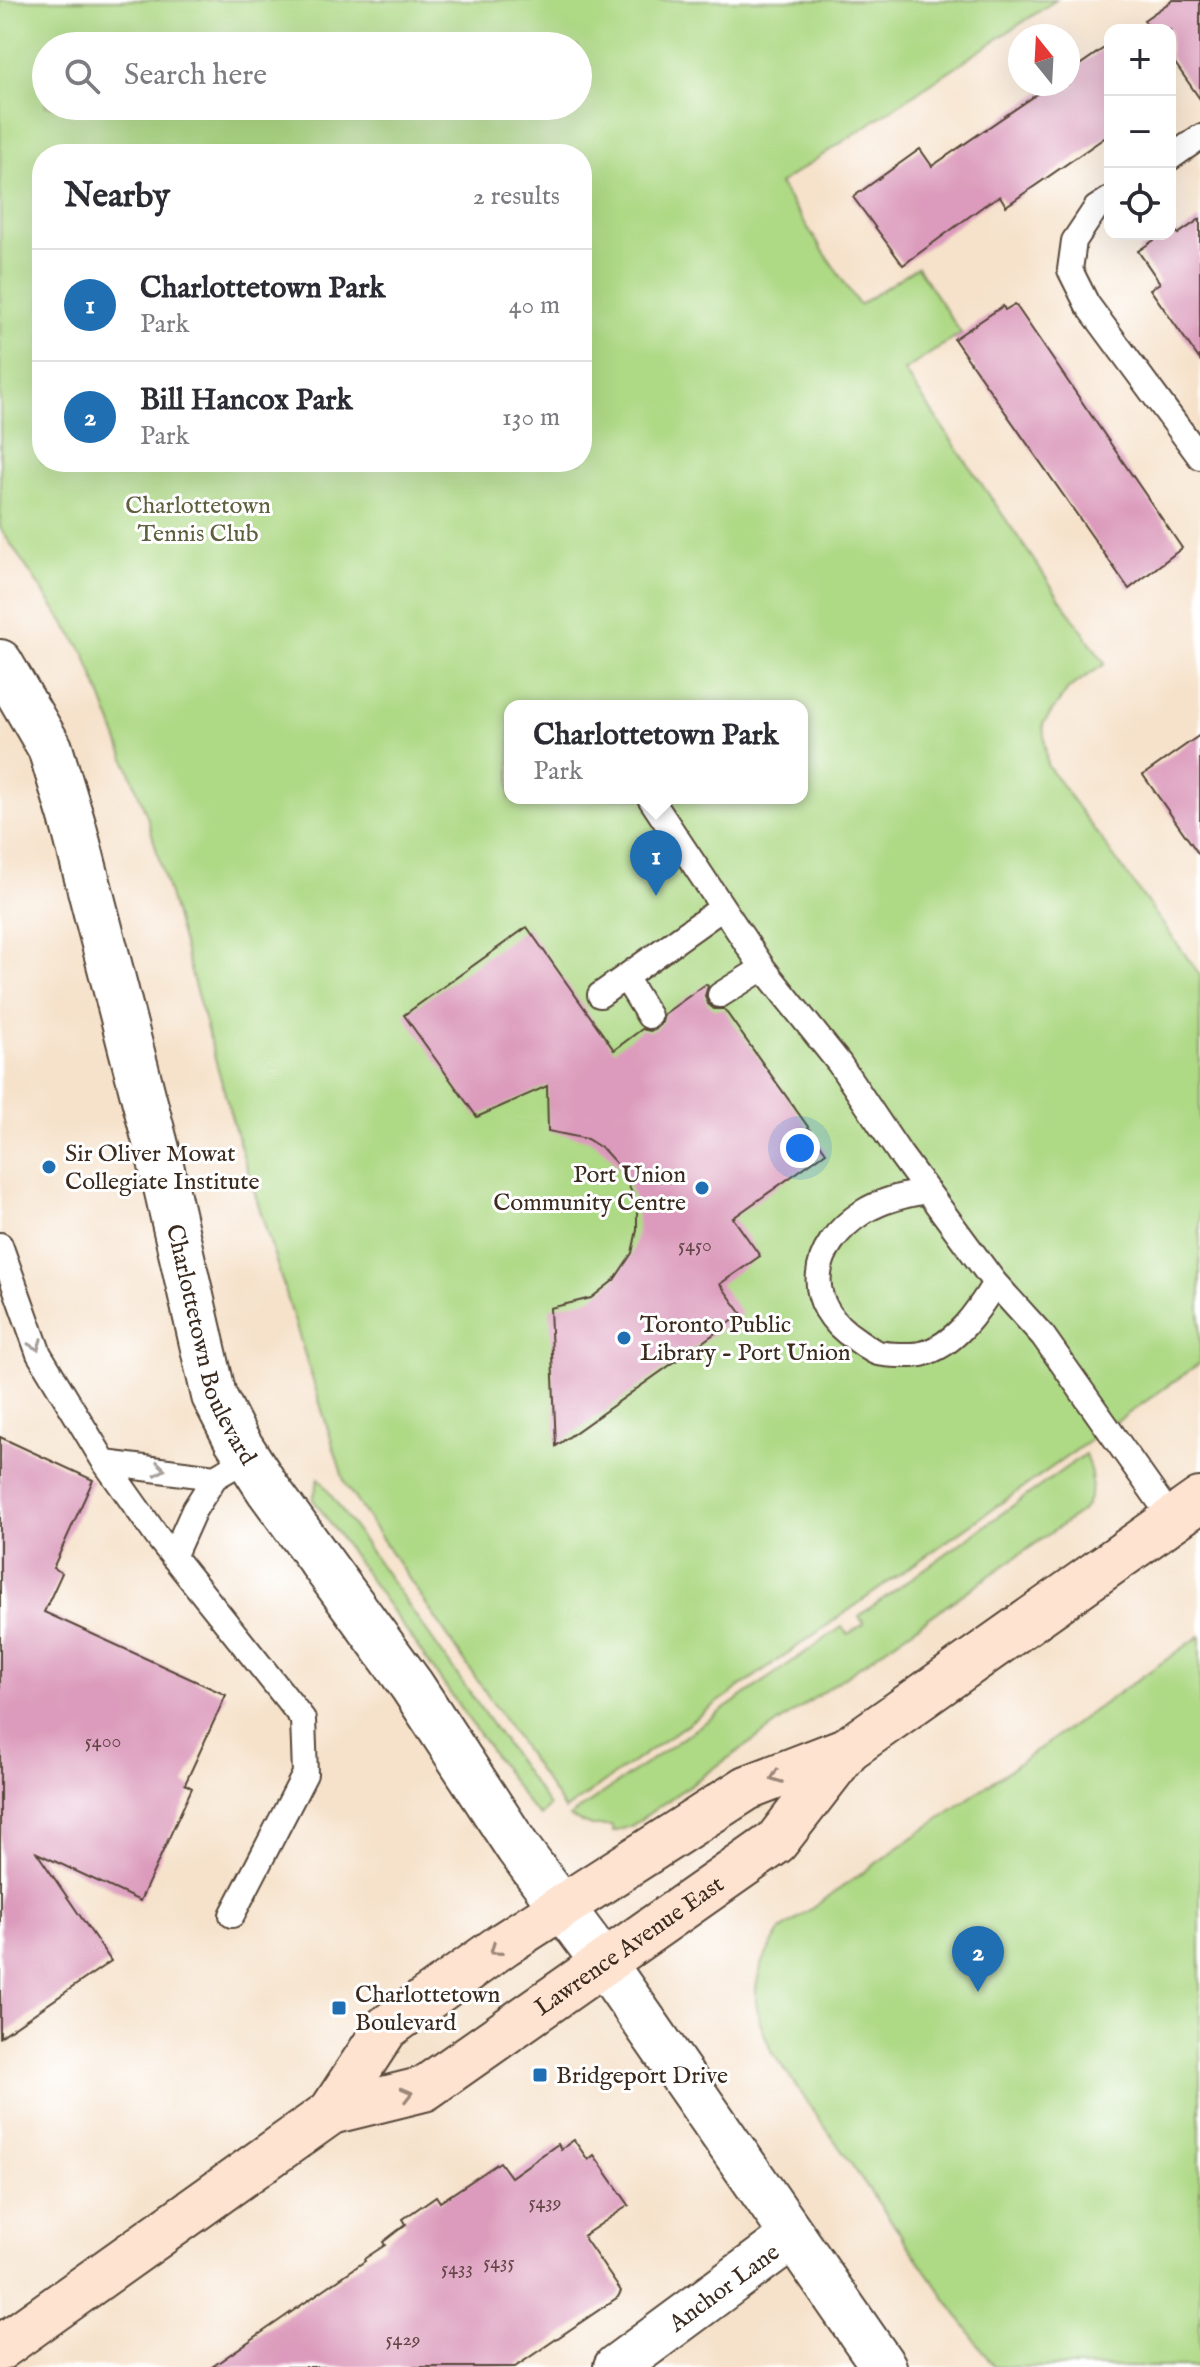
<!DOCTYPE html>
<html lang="en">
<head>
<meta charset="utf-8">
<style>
  :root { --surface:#fff; --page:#f2f2f3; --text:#2b2b33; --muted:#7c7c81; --line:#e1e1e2; --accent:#1f6fb2 }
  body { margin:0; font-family:"IM FELL English",serif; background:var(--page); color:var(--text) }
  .controls { position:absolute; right:24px; top:24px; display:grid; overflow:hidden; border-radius:16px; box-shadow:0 8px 32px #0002 }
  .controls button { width:72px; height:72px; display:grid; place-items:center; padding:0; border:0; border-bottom:2px solid var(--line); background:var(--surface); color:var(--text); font:40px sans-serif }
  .compass { position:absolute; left:1008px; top:24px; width:72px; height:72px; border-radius:50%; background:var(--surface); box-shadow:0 8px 32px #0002; rotate:342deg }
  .you { position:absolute; left:800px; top:1148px; width:28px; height:28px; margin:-20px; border:6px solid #fff; border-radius:50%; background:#1a73e8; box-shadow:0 0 0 12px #1a73e833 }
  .badge { display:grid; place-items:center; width:52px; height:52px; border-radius:50%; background:var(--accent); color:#fff; font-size:26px; font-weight:700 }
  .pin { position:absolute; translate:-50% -66px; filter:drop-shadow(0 2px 4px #0008) }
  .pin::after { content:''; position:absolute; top:42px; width:28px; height:24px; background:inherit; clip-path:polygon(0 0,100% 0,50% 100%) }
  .popup { position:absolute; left:504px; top:700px; width:304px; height:104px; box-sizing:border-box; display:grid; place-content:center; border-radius:16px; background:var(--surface); filter:drop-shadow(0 2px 6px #0005); font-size:26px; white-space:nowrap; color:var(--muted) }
  .popup b { font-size:30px; color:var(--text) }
  .popup::after { content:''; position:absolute; left:50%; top:100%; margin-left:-16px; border:16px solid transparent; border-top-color:var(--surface) }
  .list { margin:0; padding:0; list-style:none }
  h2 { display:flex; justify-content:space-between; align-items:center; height:104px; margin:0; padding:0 32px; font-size:34px }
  h2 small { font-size:26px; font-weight:400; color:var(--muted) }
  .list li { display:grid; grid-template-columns:52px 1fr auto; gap:24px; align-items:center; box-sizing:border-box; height:112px; padding:0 32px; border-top:2px solid var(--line) }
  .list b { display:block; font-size:30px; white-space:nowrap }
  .list p { margin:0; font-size:26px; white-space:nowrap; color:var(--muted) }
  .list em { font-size:26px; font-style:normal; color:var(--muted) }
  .icon { flex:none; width:44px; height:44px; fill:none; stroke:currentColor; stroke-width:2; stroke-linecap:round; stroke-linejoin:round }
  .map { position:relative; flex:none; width:1200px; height:2367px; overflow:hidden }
  .search { position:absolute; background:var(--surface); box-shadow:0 8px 32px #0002; left:32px; top:32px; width:560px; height:88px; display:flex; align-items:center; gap:20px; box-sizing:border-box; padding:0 28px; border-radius:44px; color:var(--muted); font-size:30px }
  .panel { position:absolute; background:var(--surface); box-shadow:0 8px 32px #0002; left:32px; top:144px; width:560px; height:328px; border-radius:32px }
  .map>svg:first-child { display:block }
  .green { fill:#aed985; stroke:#748252; stroke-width:2; fill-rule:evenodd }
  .building { fill:#dc9bbc }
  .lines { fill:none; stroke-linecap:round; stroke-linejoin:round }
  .service-casing { stroke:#574638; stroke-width:28 }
  .minor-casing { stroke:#574638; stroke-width:48 }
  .secondary-casing { stroke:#574638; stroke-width:48 }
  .service { stroke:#fff; stroke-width:24 }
  .minor { stroke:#fff; stroke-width:44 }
  .secondary { stroke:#fee3d1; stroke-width:44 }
  .oneway { stroke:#a79f9a }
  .oneway2 { stroke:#9c8678 }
  .poi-dot { fill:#1f6fb2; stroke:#fff; stroke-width:3 }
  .labels { text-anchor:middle; stroke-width:6; stroke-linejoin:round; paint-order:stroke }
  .number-label { font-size:20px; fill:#634646 }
  .park-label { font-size:24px; fill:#5e5f3d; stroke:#fff }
  .poi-label { font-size:24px; fill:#3b2a1e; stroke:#fff; text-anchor:start }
  .street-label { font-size:24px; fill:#3b2a1e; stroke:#fff }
</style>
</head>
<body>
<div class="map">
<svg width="1200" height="2367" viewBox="0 0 1200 2367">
  <rect width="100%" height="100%" fill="#fff"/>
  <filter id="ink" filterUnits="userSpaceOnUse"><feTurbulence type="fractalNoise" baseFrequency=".0125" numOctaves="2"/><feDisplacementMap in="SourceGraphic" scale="16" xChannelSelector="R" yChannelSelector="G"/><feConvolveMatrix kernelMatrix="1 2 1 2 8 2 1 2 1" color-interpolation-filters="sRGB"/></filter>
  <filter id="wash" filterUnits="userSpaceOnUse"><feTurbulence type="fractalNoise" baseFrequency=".006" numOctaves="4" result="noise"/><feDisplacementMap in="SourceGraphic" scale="32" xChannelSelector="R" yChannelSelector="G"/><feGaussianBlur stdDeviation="1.8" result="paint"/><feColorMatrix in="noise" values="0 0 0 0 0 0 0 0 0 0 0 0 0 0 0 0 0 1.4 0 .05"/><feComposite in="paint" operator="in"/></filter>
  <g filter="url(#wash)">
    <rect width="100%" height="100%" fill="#f6e2cb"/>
    <!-- green -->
    <path class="green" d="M0,0H1056L779,184L859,305L917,267L961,333L904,371L1105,664L1069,688L1043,724L1047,765L1200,975V1363L565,1810L345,1484L234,1126L147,816L85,654L0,528ZM46,46H578V106H46ZM42,154H582V462H42ZM510,706H802V798H510Z
      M1085,1454C1093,1475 1096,1492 1082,1511L631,1826L613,1832L612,1826H591L569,1817L842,1627L848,1634L864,1624L859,1616Z
      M319,1478L549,1806L540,1816L529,1805L313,1499Z
      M1200,1636V2367H994L773,2053C748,2005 750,1975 781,1930Z"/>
    <g id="blocks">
      <!-- building -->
      <path class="building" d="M1173,0H1200V99L1170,56V30H1151L1144,20Z
        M1110,44V134L1006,206L1000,196L989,202L903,265L853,197L920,149L932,166L1052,84H1068V73Z
        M1200,219V360L1150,289L1160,283L1138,251L1163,234H1170L1173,227L1178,234Z
        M1015,304L1182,548L1129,589L954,339L1003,306L1005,310Z
        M1200,735V856L1143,775Z
        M527,927L614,1050L642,1029L650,1031L657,1028L662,1022L664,1014L706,984L708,986L705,996L708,1004L714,1009H724L826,1152L733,1218L760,1256L720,1284L742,1314L556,1446L550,1308L591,1298L614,1280L632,1253L637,1230V1206L623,1171L603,1149L587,1139L548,1131L547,1086L477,1117L404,1015Z
        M0,1437L93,1480L53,1568L62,1573L44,1612L226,1695L185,1784L192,1788L140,1901L37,1853L111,1961L0,2037Z
        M574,2140L588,2160L594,2155L629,2205L583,2236L621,2291L618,2297L515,2367H212L365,2261L364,2259L385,2245L383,2242L406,2224L403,2219L436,2196L440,2202L500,2162L511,2177L558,2144L561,2149Z"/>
    </g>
  </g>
  <g filter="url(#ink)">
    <use href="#blocks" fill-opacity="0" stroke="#574638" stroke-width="2"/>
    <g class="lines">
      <!-- service casing -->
      <g class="service-casing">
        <path id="service" d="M1170,158L1200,137
          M1110,199L1096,208L1074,241L1070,270L1087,304L1200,457
          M650,798L763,968L839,1063L900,1154L995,1283L1043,1336L1172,1519
          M625,977L649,1016
          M600,995L722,908
          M720,995L763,968
          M927,1191C905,1195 882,1200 863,1212C809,1247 801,1304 857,1340C863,1344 871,1351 878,1353C888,1355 911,1356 921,1354C955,1346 978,1311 995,1283
          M0,1245L39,1354L105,1463L159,1539L303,1719L305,1774L232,1915
          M105,1463L215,1477
          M173,1557L194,1510L215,1477L248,1458"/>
      </g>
      <!-- minor casing -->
      <g class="minor-casing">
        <g id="minor">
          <path id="s1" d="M0,662L50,748L73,824L160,1161L214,1396L236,1439L268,1489L412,1686L518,1848L603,1962L884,2367"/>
          <path id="s2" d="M616,2367L792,2237"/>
        </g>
      </g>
      <!-- secondary casing -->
      <g class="secondary-casing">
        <g id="secondary">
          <path id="s3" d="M331,2112L424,2089L776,1842L848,1749"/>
          <path d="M0,2348L331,2112L386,2028L504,1944L747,1788L848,1749L1200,1500"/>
        </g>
      </g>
      <!-- service -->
      <use href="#service" class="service"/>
      <!-- minor -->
      <use href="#minor" class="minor"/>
      <!-- secondary -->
      <use href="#secondary" class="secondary"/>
    </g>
    <!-- one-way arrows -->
    <defs><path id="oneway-chevron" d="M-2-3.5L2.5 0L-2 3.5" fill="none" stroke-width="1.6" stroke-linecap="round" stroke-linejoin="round" transform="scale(2)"/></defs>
    <g class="oneway">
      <use href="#oneway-chevron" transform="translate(36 1345) rotate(69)"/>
      <use href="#oneway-chevron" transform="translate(160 1469) rotate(7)"/>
    </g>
    <g class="oneway2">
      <use href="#oneway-chevron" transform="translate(776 1777) rotate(159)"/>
      <use href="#oneway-chevron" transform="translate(495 1950) rotate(145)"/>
      <use href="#oneway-chevron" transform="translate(407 2094) rotate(-14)"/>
    </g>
  </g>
  <!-- markers -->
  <g class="poi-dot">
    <circle cx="49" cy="1167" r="8"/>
    <circle cx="702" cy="1188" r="8"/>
    <circle cx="624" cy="1338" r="8"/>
    <rect x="331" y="2000" width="16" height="16" rx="4"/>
    <rect x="532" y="2067" width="16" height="16" rx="4"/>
  </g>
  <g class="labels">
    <!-- number labels -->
    <g class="number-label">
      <text x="695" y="1251">5450</text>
      <text x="103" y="1747">5400</text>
      <text x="545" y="2208">5439</text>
      <text x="499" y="2268">5435</text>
      <text x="457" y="2274">5433</text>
      <text x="403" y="2345">5429</text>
    </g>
    <!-- park labels -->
    <g class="park-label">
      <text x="198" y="513">Charlottetown<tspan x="198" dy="28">Tennis Club</tspan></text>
    </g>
    <!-- poi labels -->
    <g class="poi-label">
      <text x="65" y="1161">Sir Oliver Mowat<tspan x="65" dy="28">Collegiate Institute</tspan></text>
      <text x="686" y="1182" text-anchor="end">Port Union<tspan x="686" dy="28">Community Centre</tspan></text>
      <text x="640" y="1332">Toronto Public<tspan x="640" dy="28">Library - Port Union</tspan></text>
      <text x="355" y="2002">Charlottetown<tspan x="355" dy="28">Boulevard</tspan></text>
      <text x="556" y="2083">Bridgeport Drive</text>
    </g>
    <!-- street labels -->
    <g class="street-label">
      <text dy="8" stroke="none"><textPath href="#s1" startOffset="718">Charlottetown Boulevard</textPath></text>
      <text dy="8" stroke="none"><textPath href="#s3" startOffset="346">Lawrence Avenue East</textPath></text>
      <text dy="8" stroke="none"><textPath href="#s2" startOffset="134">Anchor Lane</textPath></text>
    </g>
  </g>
</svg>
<div class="controls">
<button>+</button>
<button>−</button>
<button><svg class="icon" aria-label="locate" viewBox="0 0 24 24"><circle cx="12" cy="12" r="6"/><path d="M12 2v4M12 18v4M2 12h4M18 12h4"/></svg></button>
</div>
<svg class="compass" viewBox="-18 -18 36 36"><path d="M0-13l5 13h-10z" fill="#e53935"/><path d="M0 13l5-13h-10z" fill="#7c7c81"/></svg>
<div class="you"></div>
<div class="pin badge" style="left:656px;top:896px">1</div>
<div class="popup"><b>Charlottetown Park</b>Park</div>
<div class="pin badge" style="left:978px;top:1992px">2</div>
<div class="search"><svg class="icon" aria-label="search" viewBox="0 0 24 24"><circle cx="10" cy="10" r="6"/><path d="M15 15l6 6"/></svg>Search here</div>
<section class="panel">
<h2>Nearby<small>2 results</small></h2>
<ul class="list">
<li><span class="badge">1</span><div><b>Charlottetown Park</b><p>Park</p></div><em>40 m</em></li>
<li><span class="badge">2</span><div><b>Bill Hancox Park</b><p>Park</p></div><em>130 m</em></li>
</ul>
</section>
</div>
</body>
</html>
